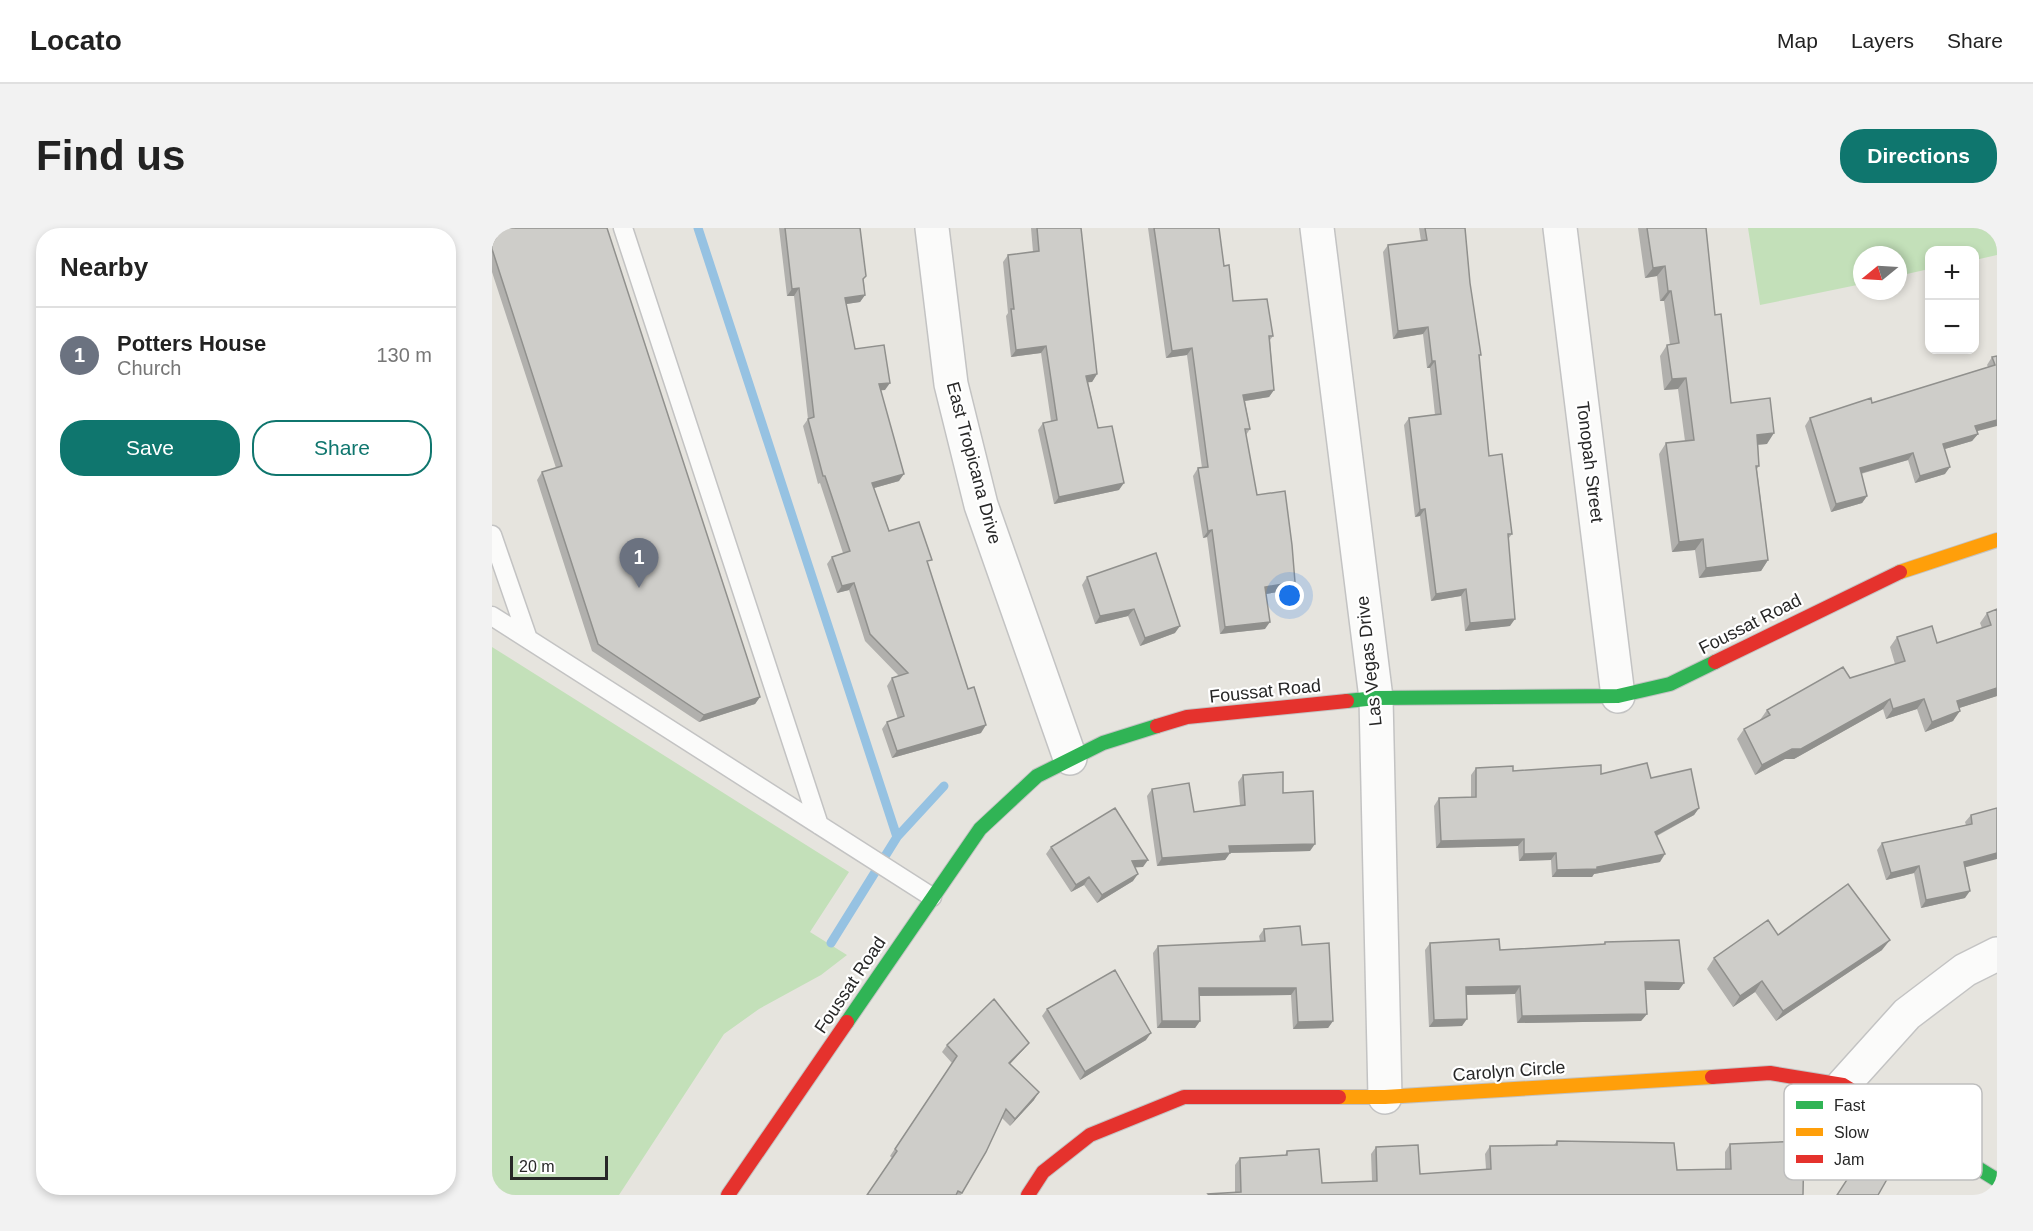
<!DOCTYPE html>
<html lang="en">
<head>
<meta charset="utf-8">
<style>
  :root { --surface:#fff; --page:#f2f2f2; --text:#222; --muted:#767676; --line:#e0e0e0; --accent:#0f766e }
  body { margin:0; font-family:Arial,sans-serif; background:var(--page); color:var(--text) }
  .controls { position:absolute; right:18px; top:18px; display:grid; overflow:hidden; border-radius:12px; box-shadow:0 3px 9px #0003 }
  .controls button { width:54px; height:54px; display:grid; place-items:center; padding:0; border:0; border-bottom:2px solid var(--line); background:var(--surface); color:var(--text); font:30px sans-serif }
  .compass { position:absolute; left:1361px; top:18px; width:54px; height:54px; border-radius:50%; background:var(--surface); box-shadow:0 3px 9px #0003; rotate:252deg }
  .scale { position:absolute; left:18px; bottom:15px; width:98px; box-sizing:border-box; padding-left:6px; border:3px solid #272727; border-top:0; font-size:16px; line-height:21px; white-space:nowrap; color:#272727; -webkit-text-stroke:4px #fff; paint-order:stroke }
  .you { position:absolute; left:798px; top:368px; width:21px; height:21px; margin:-15px; border:4px solid #fff; border-radius:50%; background:#1a73e8; box-shadow:0 0 0 9px #1a73e833 }
  .badge { display:grid; place-items:center; width:39px; height:39px; border-radius:50%; background:var(--accent); color:#fff; font-size:20px; font-weight:700 }
  .pin { position:absolute; translate:-50% -50px; filter:drop-shadow(0 2px 3px #0008) }
  .pin::after { content:''; position:absolute; top:32px; width:21px; height:18px; background:inherit; clip-path:polygon(0 0,100% 0,50% 100%) }
  .list { margin:0; padding:0; list-style:none }
  h2 { display:flex; justify-content:space-between; align-items:center; height:78px; margin:0; padding:0 24px; font-size:26px }
  h2 small { font-size:20px; font-weight:400; color:var(--muted) }
  .list li { display:grid; grid-template-columns:39px 1fr auto; gap:18px; align-items:center; box-sizing:border-box; height:96px; padding:0 24px; border-top:2px solid var(--line) }
  .list b { display:block; font-size:22px; white-space:nowrap }
  .list p { margin:0; font-size:20px; white-space:nowrap; color:var(--muted) }
  .list em { font-size:20px; font-style:normal; color:var(--muted) }
  .actions { display:flex; gap:12px; padding:18px 24px }
  .actions a { flex:1; padding:14px 0; border:2px solid var(--accent); border-radius:24px; text-align:center; font-size:21px; color:var(--accent) }
  .actions .main { background:var(--accent); color:#fff }
  .map { position:relative; flex:none; width:1505px; height:967px; overflow:hidden; border-radius:24px }
  header { display:flex; align-items:center; gap:36px; box-sizing:border-box; height:84px; padding:0 30px; background:var(--surface); border-bottom:2px solid var(--line) }
  header strong { font-size:28px }
  nav { display:flex; gap:33px; margin-inline-start:auto; font-size:21px }
  .intro { display:flex; align-items:center; justify-content:space-between; box-sizing:border-box; height:144px; padding:0 36px }
  h1 { margin:0; font-size:42px }
  .button { padding:15px 27px; border-radius:24px; background:var(--accent); color:#fff; font-size:21px; font-weight:700 }
  main { display:flex; gap:36px; padding:0 36px }
  aside { flex:1; background:var(--surface); border-radius:24px; box-shadow:0 3px 9px #0003 }
  .map>svg:first-child { display:block }
  .green { fill:#c3e0b9 }
  .lines { fill:none; stroke-linecap:round; stroke-linejoin:round }
  .stream { stroke:#96c2e2; stroke-width:9 }
  .lane-casing { stroke:#c3c3c3; stroke-width:21 }
  .street-casing { stroke:#c3c3c3; stroke-width:36 }
  .fast-casing { stroke:#c3c3c3; stroke-width:16 }
  .slow-casing { stroke:#c3c3c3; stroke-width:16 }
  .jam-casing { stroke:#c3c3c3; stroke-width:16 }
  .lane { stroke:#fbfbfa; stroke-width:18 }
  .street { stroke:#fbfbfa; stroke-width:33 }
  .fast { stroke:#30b455; stroke-width:14 }
  .slow { stroke:#ff9f0a; stroke-width:14 }
  .jam { stroke:#e5322d; stroke-width:14 }
  .wall { fill:#b1b0ad }
  .shaded-wall { fill:#90908d }
  .building { fill:#cecdc9; stroke:#90908d; stroke-width:1.5 }
  .labels { text-anchor:middle; stroke-width:4.5; stroke-linejoin:round; paint-order:stroke }
  .street-label { font-size:18px; fill:#272727; stroke:#fff }
  .key { fill:#fff; stroke:#bebebe; stroke-width:1.5 }
  .key-label { font-size:16px; fill:#272727 }
</style>
</head>
<body>
<header>
<strong>Locato</strong>
<nav><a>Map</a><a>Layers</a><a>Share</a></nav>
</header>
<div class="intro"><h1>Find us</h1><a class="button">Directions</a></div>
<main>
<aside>
<h2>Nearby<small></small></h2>
<ul class="list">
<li><span class="badge" style="background:#6b7280">1</span><div><b>Potters House</b><p>Church</p></div><em>130 m</em></li>
</ul>
<div class="actions"><a class="main">Save</a><a>Share</a></div>
</aside>
<div class="map">
<svg width="1505" height="967" viewBox="0 0 1505 967">
  <rect width="100%" height="100%" fill="#e6e4de"/>
  <!-- green -->
  <path class="green" d="M1256,0H1505V27L1483,32L1482,22H1438L1437,41L1406,48V27H1370V56L1268,77Z
    M0,419L357,644L318,704L355,727L329,747L267,781L232,806L127,967H0Z"/>
  <g class="lines">
    <!-- stream -->
    <path class="stream" d="M206,0L405,609
      M339,715L405,609L452,558"/>
    <!-- lane casing -->
    <g class="lane-casing">
      <path id="lane" d="M131,0L327,597
        M0,307L36,411
        M0,388L440,669"/>
    </g>
    <!-- street casing -->
    <g class="street-casing">
      <path id="street" d="M440,0L459,156L489,277L578,530
        M825,0L884,470L893,869
        M1068,0L1126,468
        M1351,857L1415,786L1473,742L1505,726"/>
    </g>
    <!-- fast casing -->
    <g class="fast-casing">
      <path id="fast" d="M855,473L884,470L1126,468L1178,456L1223,434
        M355,794L488,601L545,548L611,515L665,498
        M1432,907L1505,952"/>
    </g>
    <!-- slow casing -->
    <g class="slow-casing">
      <path id="slow" d="M1408,344L1505,312
        M847,869H893L1220,849"/>
    </g>
    <!-- jam casing -->
    <g class="jam-casing">
      <path id="jam" d="M1223,434L1408,344
        M665,498L695,489L855,473
        M1220,849L1278,845L1351,857L1432,907
        M236,967L355,794
        M536,967L551,944L598,907L692,869H847"/>
    </g>
    <!-- lane -->
    <use href="#lane" class="lane"/>
    <!-- street -->
    <use href="#street" class="street"/>
    <!-- fast -->
    <use href="#fast" class="fast"/>
    <!-- slow -->
    <use href="#slow" class="slow"/>
    <!-- jam -->
    <use href="#jam" class="jam"/>
  </g>
  <!-- wall -->
  <path class="wall" d="M0,0L268,469L263,476L207,494L100,423L45,252L50,244L64,240L0,44Z
    M287,0H368L373,67L368,74L354,76L363,121L393,162H389L407,253L382,260L397,303L436,337L489,505L400,530L390,501L395,494L406,491L395,458L400,450L407,448L373,413L357,362L345,365L335,336L340,329L351,325L328,255L326,256L311,198L316,191L302,68H295Z
    M539,0H589L605,146L600,154H596L606,200L627,262L562,276L546,202L551,195L559,193L549,125L519,129L514,88L516,85L511,34L516,27L541,24Z
    M656,0H727L732,38L741,73L781,108L778,112L782,162L777,169L753,173L758,201L754,207L765,267L798,362L774,366L773,401L728,406L715,309L711,310L701,248L706,240H710L695,127L674,130Z
    M927,0H973L978,55L997,228L1020,306L1017,310L1018,398L973,403L969,368L939,373L928,288L923,289L912,197L917,190L943,187L938,140H935L931,106L901,111L891,24L896,17L929,13Z
    M1146,0H1214L1223,87L1239,175L1275,216L1266,217L1267,238L1265,241L1276,332L1269,343L1207,350L1203,322L1180,324L1167,226L1174,215L1193,213L1186,161L1172,162L1168,128L1175,117H1178L1172,73H1168L1165,48L1153,50Z
    M1505,128L1485,203L1486,206L1480,213L1453,221V246L1423,255L1416,232L1369,246L1375,268L1370,275L1339,284L1313,198L1318,190L1380,175L1496,139L1495,137L1500,129Z
    M595,349L683,405L648,418L636,388L603,396L590,357Z
    M1505,381V468L1467,480L1461,493L1433,504L1425,481L1394,491L1391,481L1302,531H1293L1263,547L1245,511L1252,501L1268,492L1275,482L1358,450L1403,436L1398,419L1405,409L1445,415L1490,400L1488,395L1495,385Z
    M984,540L1021,543L1109,546L1159,550L1207,580L1202,587L1165,608L1168,634L1102,646L1100,649H1060L1059,632L1027,633L1026,618L944,620L942,578L947,570H979V547Z
    M751,547L791,565L818,623L738,625L733,632L665,638L655,568L660,561L702,584L748,578L746,554Z
    M1505,580L1473,639V670L1429,680L1422,645L1394,652L1385,622L1390,615L1474,597L1473,594L1479,587Z
    M559,619L651,639H643L641,653L605,675L592,657L579,664L554,626Z
    M772,701L810,717L841,793L836,800L801,801L799,767L707,768L708,793L703,800H665L661,725L666,718L768,713L767,708Z
    M1286,707L1390,722L1284,793L1263,764L1241,779L1215,741L1222,730Z
    M1113,714L1187,762H1153L1155,786L1149,793L1025,795L1023,766L974,767L970,798L937,799L933,722L938,715L1008,722L1111,716Z
    M555,781L654,812L588,852L550,788Z
    M537,815L531,822L518,836L542,872L518,898L510,890L494,924L469,967H375L400,930L398,928L460,835L450,824L455,817Z
    M1065,913L1185,942L1233,941V924L1238,916L1311,967H716V966L743,965V937L748,930L793,927L795,923L830,955L880,953L879,926L884,919L928,946L994,941L993,926L998,918L1062,917Z"/>
  <!-- shaded-wall -->
  <path class="shaded-wall" d="M1173,38L1165,48L1153,50L1161,40Z
    M307,60L302,68H295L300,61Z
    M1176,63H1179L1172,73H1168Z
    M373,67L368,74L348,77L353,70Z
    M936,99L931,106L901,111L906,103Z
    M554,118L549,125L519,129L524,122Z
    M700,120L695,127L674,130L680,123Z
    M940,133H943L938,140H935Z
    M605,146L600,154L589,155L594,148Z
    M1194,150L1186,161L1172,162L1180,151Z
    M398,155L393,162L382,163L387,156Z
    M782,162L777,169L746,174L751,167Z
    M1505,192V198L1478,205L1483,198Z
    M1282,205L1275,216L1258,217L1265,207Z
    M1486,206L1480,213L1446,223L1451,216Z
    M1421,225L1416,232L1363,247L1368,240Z
    M1458,239L1453,246L1423,255L1428,248Z
    M412,246L407,253L375,262L380,255Z
    M632,255L627,262L562,276L567,269Z
    M1375,268L1370,275L1339,284L1344,276Z
    M933,281L928,288L923,289L928,282Z
    M720,302L715,309L711,310L716,303Z
    M1211,311L1203,322L1180,324L1187,314Z
    M1276,332L1269,343L1207,350L1214,340Z
    M803,354L798,362L768,367L773,359Z
    M362,355L357,362L345,365L350,358Z
    M974,361L969,368L939,373L944,366Z
    M642,381L636,388L603,396L608,388Z
    M1023,391L1018,398L973,403L978,395Z
    M778,394L773,401L728,406L733,399Z
    M688,398L683,405L648,418L653,410Z
    M1505,460V468L1458,483L1465,473Z
    M268,469L263,476L207,494L212,487Z
    M1398,471L1391,481L1302,531H1293L1263,547L1270,537Z
    M1432,471L1425,481L1394,491L1401,481Z
    M1468,483L1461,493L1433,504L1440,494Z
    M494,497L489,505L400,530L405,523Z
    M1207,580L1202,587L1158,611L1163,604Z
    M1032,611L1026,618L944,620L949,613Z
    M823,616L818,623L732,625L737,618Z
    M738,625L733,632L665,638L670,630Z
    M1064,625L1059,632L1027,633L1032,626Z
    M1505,625V631L1467,641L1472,634Z
    M1173,626L1168,634L1102,646L1100,649H1060L1065,642L1105,639Z
    M656,632L651,639L634,640L640,633Z
    M1427,638L1422,645L1394,652L1399,645Z
    M646,646L641,653L605,675L610,667Z
    M597,649L592,657L579,664L584,657Z
    M1478,663L1473,670L1429,680L1434,672Z
    M1398,712L1390,722L1284,793L1291,783Z
    M1270,753L1263,764L1241,779L1248,768Z
    M1153,754L1192,755L1187,762H1148Z
    M1028,758L1023,766L969,767L974,759Z
    M707,760H804L799,767L702,768Z
    M1155,786L1149,793L1025,795L1030,788Z
    M975,791L970,798L937,799L942,792Z
    M670,793H708L703,800H665Z
    M841,793L836,800L801,801L806,794Z
    M659,805L654,812L588,852L593,844Z
    M537,815L531,822L512,842L517,835Z
    M547,864L542,872L518,898L523,891Z"/>
  <!-- building -->
  <path class="building" d="M0,0H115L268,469L212,487L106,416L50,244L70,238L0,21Z
    M293,0H368L374,48L371,51L373,67L353,70L363,121L392,117L398,155L387,156L412,246L380,255L397,303L427,294L440,332L435,333L476,461L482,459L494,497L405,523L395,494L412,488L400,450L416,445L378,406L362,355L350,358L340,329L358,323L333,248H331L316,191L322,189L307,60L300,61Z
    M545,0H589L605,146L594,148L606,200L620,198L632,255L567,269L551,195L565,192L554,118L524,122L519,81H522L516,27L547,23Z
    M662,0H727L732,38L737,37L741,73L775,71L781,108H777L782,162L751,167L758,201H753L765,267L793,263L800,317L803,354L773,359L778,394L733,399L720,302L716,303L706,240L716,239L700,120L680,123Z
    M933,0H973L978,55L989,127H987L997,228L1010,226L1020,306H1016L1023,391L978,395L974,361L944,366L933,281L928,282L917,190L949,186L943,133H940L936,99L906,103L896,17L935,12Z
    M1155,0H1214L1223,87L1229,86L1239,175L1278,170L1282,205L1265,207L1267,238H1264L1276,332L1214,340L1211,311L1187,314L1174,215L1202,212L1194,150L1180,151L1175,117L1187,115L1179,63H1176L1173,38L1161,40Z
    M1505,128V192L1483,198L1486,206L1451,216L1458,239L1428,248L1421,225L1368,240L1375,268L1344,276L1318,190L1379,170L1380,175L1503,137L1500,129Z
    M664,325L688,398L653,410L642,381L608,388L595,349Z
    M1505,381V460L1465,473L1468,483L1440,494L1432,471L1401,481L1398,471L1309,521H1300L1270,537L1252,501L1278,487L1275,482L1351,439L1358,450L1413,433L1405,409L1440,398L1445,415L1499,397L1495,385Z
    M1155,535L1159,550L1199,541L1207,580L1163,604L1173,626L1105,639V641L1065,642L1064,625L1032,626V611L949,613L947,570L984,569V540L1021,538V543L1109,537V546Z
    M791,544V565L821,563L823,616L737,618L738,625L670,630L660,561L697,555L702,584L753,577L751,547Z
    M623,580L656,632L640,633L646,646L610,667L597,649L584,657L559,619Z
    M1505,580V625L1472,634L1478,663L1434,672L1427,638L1399,645L1390,615L1480,596L1479,587Z
    M1356,656L1398,712L1291,783L1270,753L1248,768L1222,730L1276,692L1286,707Z
    M808,698L810,717L837,715L841,793L806,794L804,760H707L708,793H670L666,718L773,713L772,701Z
    M1007,711L1008,722L1113,716V714L1187,712L1192,755L1153,754L1155,786L1030,788L1028,758L974,759L975,791L942,792L938,715Z
    M623,742L659,805L593,844L555,781Z
    M502,771L537,815L517,835L547,864L523,891L514,881L494,924L470,965L466,963L464,967H375L405,923L403,921L465,828L455,817Z
    M1065,913L1182,915L1185,942L1239,941L1238,916L1312,913L1311,967H717L716,966L749,964L748,930L795,927V923L827,921L830,955L885,953L884,919L926,917L928,946L999,941L998,918L1065,917Z
    M1371,927L1398,946L1386,967H1345Z"/>
  <g class="labels">
    <!-- street labels -->
    <g class="street-label">
      <text transform="translate(1098 234) rotate(83)" y="6">Tonopah Street</text>
      <text transform="translate(482 235) rotate(75)" y="6">East Tropicana Drive</text>
      <text transform="translate(1258 396) rotate(-27)" y="6">Foussat Road</text>
      <text transform="translate(877 433) rotate(-96)" y="6">Las Vegas Drive</text>
      <text transform="translate(773 463) rotate(-6)" y="6">Foussat Road</text>
      <text transform="translate(358 757) rotate(-56)" y="6">Foussat Road</text>
      <text transform="translate(1017 843) rotate(-4)" y="6">Carolyn Circle</text>
    </g>
  </g>
  <!-- legend -->
  <rect x="1292" y="856" width="198" height="96" rx="9" class="key"/>
  <rect x="1304" y="873" width="27" height="8" fill="#30b455"/>
  <rect x="1304" y="900" width="27" height="8" fill="#ff9f0a"/>
  <rect x="1304" y="927" width="27" height="8" fill="#e5322d"/>
  <g class="key-label">
    <text x="1342" y="883">Fast</text>
    <text x="1342" y="910">Slow</text>
    <text x="1342" y="937">Jam</text>
  </g>
</svg>
<div class="controls">
<button>+</button>
<button>−</button>
</div>
<svg class="compass" viewBox="-18 -18 36 36"><path d="M0-13l5 13h-10z" fill="#e53935"/><path d="M0 13l5-13h-10z" fill="#767676"/></svg>
<div class="scale">20 m</div>
<div class="you"></div>
<div class="pin badge" style="left:147px;top:360px;background:#6b7280">1</div>
</div>
</main>
</body>
</html>
